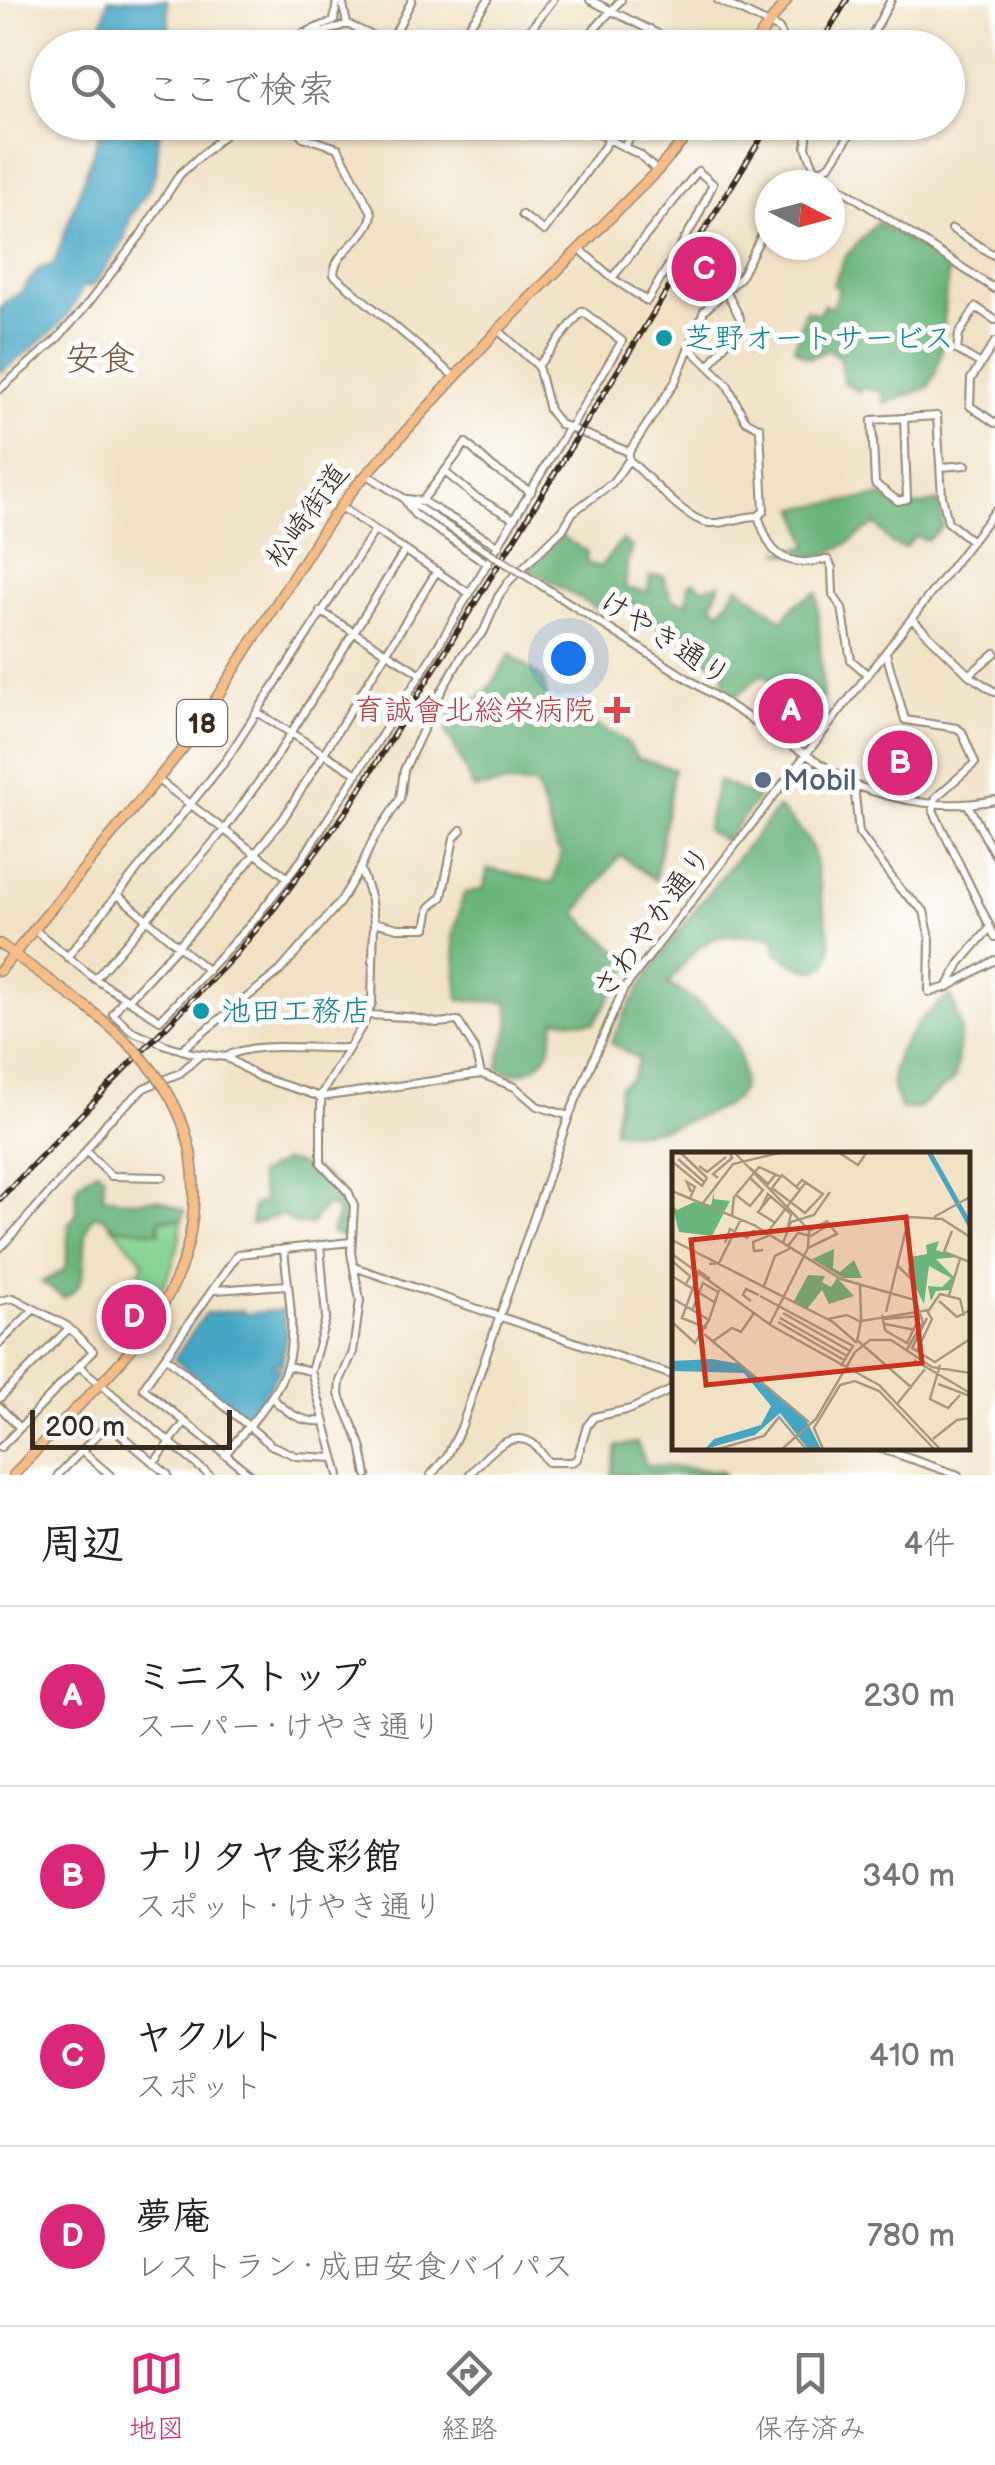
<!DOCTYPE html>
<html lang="ja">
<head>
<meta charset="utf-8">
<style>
  :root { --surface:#fff; --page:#f6f6f6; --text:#222; --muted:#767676; --line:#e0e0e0; --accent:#db2777 }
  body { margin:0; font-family:"Balsamiq Sans","Klee One",sans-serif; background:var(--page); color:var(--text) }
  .compass { position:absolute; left:755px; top:170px; width:90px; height:90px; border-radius:50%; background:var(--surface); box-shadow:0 2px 8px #0004; rotate:96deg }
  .scale { position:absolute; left:30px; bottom:25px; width:202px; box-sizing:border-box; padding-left:10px; border:5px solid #3b2a1e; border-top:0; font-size:28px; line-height:35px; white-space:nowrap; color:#3b2a1e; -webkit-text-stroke:8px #fff; paint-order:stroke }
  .you { position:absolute; left:568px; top:658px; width:35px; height:35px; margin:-25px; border:8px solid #fff; border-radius:50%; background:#1a73e8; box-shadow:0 0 0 15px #1a73e833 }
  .badge { display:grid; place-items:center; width:65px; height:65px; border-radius:50%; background:var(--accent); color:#fff; font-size:32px; font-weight:700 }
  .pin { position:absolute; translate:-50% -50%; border:5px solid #fff; box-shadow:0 2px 10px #0006 }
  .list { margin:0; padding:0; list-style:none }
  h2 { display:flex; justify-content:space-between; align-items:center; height:130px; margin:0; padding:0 40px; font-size:42px }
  h2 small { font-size:32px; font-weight:400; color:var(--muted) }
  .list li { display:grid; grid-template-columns:65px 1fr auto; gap:30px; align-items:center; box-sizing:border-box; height:180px; padding:0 40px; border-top:2px solid var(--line) }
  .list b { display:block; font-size:38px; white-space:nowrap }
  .list p { margin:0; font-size:32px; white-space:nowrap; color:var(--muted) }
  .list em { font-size:32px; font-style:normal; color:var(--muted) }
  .icon { flex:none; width:55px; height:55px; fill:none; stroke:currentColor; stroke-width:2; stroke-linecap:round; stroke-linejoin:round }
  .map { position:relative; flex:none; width:995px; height:1475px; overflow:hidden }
  .search { position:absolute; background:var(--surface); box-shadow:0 2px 8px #0004; left:30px; right:30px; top:30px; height:110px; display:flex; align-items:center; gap:25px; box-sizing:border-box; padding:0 35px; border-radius:55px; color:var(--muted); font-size:38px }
  .sheet { height:850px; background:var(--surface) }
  nav { display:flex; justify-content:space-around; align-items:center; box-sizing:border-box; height:140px; border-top:2px solid var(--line); background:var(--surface); font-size:28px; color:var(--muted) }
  nav a { display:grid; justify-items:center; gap:5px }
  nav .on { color:var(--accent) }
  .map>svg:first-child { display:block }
  .green { fill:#83d393; stroke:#5f7e58; stroke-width:2.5 }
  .forest { fill:#6ab57d; stroke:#52704e; stroke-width:2.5 }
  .water { fill:#45a6c4; stroke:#406871; stroke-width:2.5 }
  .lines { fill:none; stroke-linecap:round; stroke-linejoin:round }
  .minor-casing { stroke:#968672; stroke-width:10 }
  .major-casing { stroke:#968672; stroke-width:12 }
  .minor { stroke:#fff; stroke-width:6 }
  .major { stroke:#f7bd88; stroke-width:9 }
  .rail-casing { stroke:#3b2a1e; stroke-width:6 }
  .rail { stroke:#fff; stroke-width:2.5; stroke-dasharray:8; stroke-linecap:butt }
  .minor-bridge-casing { stroke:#968672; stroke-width:10; stroke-linecap:butt }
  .major-bridge-casing { stroke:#968672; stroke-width:12; stroke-linecap:butt }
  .minor-bridge { stroke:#fff; stroke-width:6 }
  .major-bridge { stroke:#f7bd88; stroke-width:9 }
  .culture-dot { fill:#0f9aa8; stroke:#fff; stroke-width:4 }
  .health-dot { fill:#e0444e; stroke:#fff; stroke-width:4 }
  .service-dot { fill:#5c6f8a; stroke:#fff; stroke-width:4 }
  .labels { text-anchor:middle; stroke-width:10; stroke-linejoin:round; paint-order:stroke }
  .shield { fill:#fff; stroke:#766a62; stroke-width:2.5 }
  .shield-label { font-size:28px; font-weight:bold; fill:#3b2a1e }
  .culture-label { font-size:30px; fill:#0d838f; stroke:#fff; text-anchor:start }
  .street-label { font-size:30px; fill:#3b2a1e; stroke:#fff }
  .health-label { font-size:30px; fill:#be3a42; stroke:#fff; text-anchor:end }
  .service-label { font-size:30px; fill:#4e5e75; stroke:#fff; text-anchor:start }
  .quarter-label { font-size:35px; fill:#765639; stroke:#fff }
  .inset-river { fill:none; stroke:#45a6c4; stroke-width:5 }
  .inset-road { fill:none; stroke:#a89883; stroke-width:2.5 }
  .view { fill:#c8321e; fill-opacity:0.15; stroke:#c8321e; stroke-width:5 }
  .inset-edge { fill:none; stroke:#3b2a1e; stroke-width:5 }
</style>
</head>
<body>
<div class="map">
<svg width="995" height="1475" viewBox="0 0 995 1475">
  <rect width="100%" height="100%" fill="#fff"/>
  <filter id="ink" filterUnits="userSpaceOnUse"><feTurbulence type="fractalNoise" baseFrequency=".01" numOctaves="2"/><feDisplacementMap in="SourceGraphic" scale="20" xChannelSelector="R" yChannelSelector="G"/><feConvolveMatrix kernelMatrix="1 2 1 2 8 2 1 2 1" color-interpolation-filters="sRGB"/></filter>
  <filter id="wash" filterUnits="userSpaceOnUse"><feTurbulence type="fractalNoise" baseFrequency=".0048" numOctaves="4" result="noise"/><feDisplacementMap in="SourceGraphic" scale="40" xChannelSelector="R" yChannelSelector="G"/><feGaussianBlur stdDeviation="2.25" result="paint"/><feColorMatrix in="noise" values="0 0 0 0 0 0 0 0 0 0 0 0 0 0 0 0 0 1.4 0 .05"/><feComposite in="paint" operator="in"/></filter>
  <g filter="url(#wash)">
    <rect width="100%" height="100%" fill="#f1e2c6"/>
    <!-- green -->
    <path class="green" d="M159,1219H182C180,1252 169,1281 148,1307L127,1288L145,1263L113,1227L159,1232Z"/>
    <!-- forest -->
    <path class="forest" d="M877,222L950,266C940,307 950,349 929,387L884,404L883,392L863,387L858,391L843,382L840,359L829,349L810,358L794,349L805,310L819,314L823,305L833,307L839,288L833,285L845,257Z
      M883,496C900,512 918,507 938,501L943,526L928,540L916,537L904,548L892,544L875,524C838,550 826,564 779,552L809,546L797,508Z
      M561,536L587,552L586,563L600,567L622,540L632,548L627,562L625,588L648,592L650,576H663L672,600L687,603L689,584L694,582L702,588L720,584L712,604L720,612L738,586L783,621L794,605L817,592L823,699L796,685L788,693L762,674L733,699L723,691L725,663L695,660L703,642L695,629L679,635L652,624L645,610L623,601L608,615L529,569Z
      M510,654L543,680L552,721L594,724L626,741L637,758L674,769L655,880L620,855L576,914L632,963L594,1023L556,1019C552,1030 554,1042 548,1052C538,1070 514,1081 498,1067C501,1044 517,1024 506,1002L459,1000L453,936L464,893L483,889L488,869L553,883L561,852L557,849L536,785L505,784L474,789C463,770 460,752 447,734L448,720L456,708C484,705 498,676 510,654Z
      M718,781L758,798L725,841L706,830Z
      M778,808L803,833L813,850L831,947C828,989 795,964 775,952L776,943L772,937C707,934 709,932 668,984C704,1004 741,1029 742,1074C743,1082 743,1089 737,1096C727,1109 704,1114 689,1120C667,1128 636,1136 613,1131L620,1086L632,1078L639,1059L611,1043C650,955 718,883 778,808Z
      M951,995L961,1028L955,1079L916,1109H901C899,1102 894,1094 893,1086C888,1052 924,1012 951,995Z
      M284,1161C309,1166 345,1180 347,1211C348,1219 345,1229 344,1237L331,1232L338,1214L335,1208L326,1205L310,1225L296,1224L282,1215L251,1224L253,1206L264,1202L258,1175Z
      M97,1170L104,1177L103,1197L134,1201L159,1199L185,1211L182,1219H159L160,1232L113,1227L105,1218L94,1215C74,1242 99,1281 64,1298L41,1282L62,1272L66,1265L69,1223L77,1214L76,1190L80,1182Z
      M637,1443L646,1465L722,1471L724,1475H611L617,1446Z"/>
    <!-- water -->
    <path class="water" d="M108,0H167L171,47H97Z
      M100,123H160L156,171L149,190L131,216L122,245L93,286L82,287C72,325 29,349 0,373V310L5,302L20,293L39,269L54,264L98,138Z
      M242,1310V1314L283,1310L286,1334L282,1364L273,1363V1367L281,1368L247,1420L174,1359L205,1314Z"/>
  </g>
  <g filter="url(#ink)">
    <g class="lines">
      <!-- minor casing -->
      <g class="minor-casing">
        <path id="minor" d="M342,0L347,24
          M590,0L686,48
          M718,0L779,29L783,37L779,48
          M309,31L334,21L337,0
          M390,43L412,0
          M295,48L303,33L325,32L347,24L399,48
          M453,48L488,0
          M516,48L553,0
          M577,48L621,0
          M636,48L650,29
          M865,48L891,0
          M290,122L303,137L338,148L372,213C370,239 334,249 334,275L455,377
          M575,122L640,155L657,171
          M809,122L806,147L816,172L995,289
          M624,146L641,122
          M804,185L816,172L830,165L858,122
          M522,215L544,231L609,140
          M952,229L995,256
          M580,249L612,278L647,301L695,222L713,184L698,171L612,278
          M498,330L538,366L549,410L560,424L629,452
          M995,342L971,379L970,406L995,423
          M690,348L727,384L745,420L760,428L764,511L758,516
          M981,364L957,350L959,334L976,307L995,320
          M538,366L582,311L622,341L570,428
          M709,366L739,325L740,318L726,291
          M0,389L56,340L83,310L140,236L180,174L239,122
          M904,418L907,499L898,501L875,484L872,420L937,416L942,496L948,522L972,541
          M629,460C649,477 686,521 710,523C727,524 741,516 758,516C767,541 772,560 802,562C811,563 818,559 828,560L832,568L833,595L842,608L851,660L868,675
          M941,467L966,465
          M445,472L474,496L514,519
          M366,474L458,533
          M404,499L414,514L488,564
          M407,499L422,501L499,546
          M422,501L466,443L492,467L531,492
          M341,507L470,594
          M533,580L854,785C901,802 945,810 995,800
          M320,611L421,674
          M912,619L969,675L995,692
          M886,653L905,720L957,728L962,732L975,763L936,797L933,810L995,937
          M969,675L995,653
          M257,712L357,774
          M158,780L288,878
          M854,785L859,833L901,890L924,911L930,939L929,992L948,987L995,960
          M968,805L995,855
          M118,895L208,971
          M374,922L398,928H426L430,907L442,897L454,838L461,830
          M35,930L95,979L160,1020L251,924L302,859L421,674L569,427
          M67,957L226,760L375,530
          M95,979L224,830L273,762L405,550
          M949,984L960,963L989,929
          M124,998L113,1014L132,1031L166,1045L192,1053L226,1057L259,1077L321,1097V1163L349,1193L354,1206L351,1253L360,1300L353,1352L340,1381L339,1394L361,1445L367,1475
          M128,1000L201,921L283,819L437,571
          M368,1015L408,1017L437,1023L458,1021L475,1050L481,1074
          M181,1050L280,971L340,902L360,869L373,840L400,799L404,770L441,692L463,654L484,631L498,597L510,580L563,529L573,512L612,483L629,460V452L675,382L704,311L740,278L770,219
          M226,1057C254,1040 310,1050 346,1048
          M320,1096L364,1023L372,1003L374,922L370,896L361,870
          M321,1097L481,1074L515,1087L537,1106L569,1116
          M86,1151L111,1176L163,1177
          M320,1245L326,1318L311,1371L339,1475
          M0,1248L80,1159L107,1122L144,1088L180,1073L199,1056
          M354,1267L675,1376
          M215,1290L287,1285
          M0,1301L13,1298L67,1326L93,1351L20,1428L0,1407
          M0,1343L34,1309
          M167,1358L271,1445L296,1456L334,1458
          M287,1366L311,1371
          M80,1367L209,1475
          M271,1397C287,1412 300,1423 323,1421
          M0,1398L69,1328
          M0,1448L20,1428
          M879,1448L958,1475
          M82,1451L110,1475
          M225,1455C246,1427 277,1399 287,1365C297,1329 287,1285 284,1249
          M154,1463L185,1422
          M58,1475L108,1424L168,1475
          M251,1475L143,1388L238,1254L351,1242
          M431,1475L447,1456L461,1428L569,1116L623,990L995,511
          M469,1475C484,1459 507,1428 532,1443C538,1447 543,1456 548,1462H572L577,1459L587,1426L594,1417L631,1409L671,1390L675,1380"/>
      </g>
      <!-- major casing -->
      <g class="major-casing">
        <path id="major" d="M751,48L787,0
          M0,944L89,1009
          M0,971L189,741L323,530L356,486L498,330L657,171L699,122
          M14,1475C101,1372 214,1307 191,1154"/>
      </g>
      <!-- minor -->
      <use href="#minor" class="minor"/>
      <!-- major -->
      <use href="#major" class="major"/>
      <!-- rail casing -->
      <g class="rail-casing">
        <path id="rail" d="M818,48L847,0
          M0,1199L233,957L276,906L348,809L771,122"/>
      </g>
      <!-- rail -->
      <use href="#rail" class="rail"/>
      <!-- minor-bridge casing -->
      <g class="minor-bridge-casing">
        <path id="minor-bridge" d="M458,533L533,580"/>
      </g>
      <!-- major-bridge casing -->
      <g class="major-bridge-casing">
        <path id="major-bridge" d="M89,1009C139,1049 179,1090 191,1154"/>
      </g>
      <!-- minor-bridge -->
      <use href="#minor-bridge" class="minor-bridge"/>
      <!-- major-bridge -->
      <use href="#major-bridge" class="major-bridge"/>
    </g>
  </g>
  <!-- markers -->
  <g class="culture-dot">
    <circle cx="664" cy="338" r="10"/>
    <circle cx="201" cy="1011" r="10"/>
  </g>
  <path class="health-dot" d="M612 695h10v10h10v10h-10v10h-10v-10h-10v-10h10z"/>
  <circle class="service-dot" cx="763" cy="780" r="10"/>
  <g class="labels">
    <!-- shield labels -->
    <rect class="shield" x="177" y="700" width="50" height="46" rx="8"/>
    <g class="shield-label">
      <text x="202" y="733">18</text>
    </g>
    <!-- culture labels -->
    <g class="culture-label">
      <text x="684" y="348">芝野オートサービス</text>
      <text x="221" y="1021">池田工務店</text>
    </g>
    <!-- street labels -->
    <g class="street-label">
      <text transform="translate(307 515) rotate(-55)" y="10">松崎街道</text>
      <text transform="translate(665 638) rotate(33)" y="10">けやき通り</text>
      <text transform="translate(652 922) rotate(-54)" y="10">さわやか通り</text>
    </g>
    <!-- health labels -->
    <g class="health-label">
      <text x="594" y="720">育誠會北総栄病院</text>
    </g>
    <!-- service labels -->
    <g class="service-label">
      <text x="783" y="790">Mobil</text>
    </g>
    <!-- quarter labels -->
    <g class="quarter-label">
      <text x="100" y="370">安食</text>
    </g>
  </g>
  <!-- overview -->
  <g transform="translate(672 1152)">
    <rect width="298" height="298" fill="#f1e2c6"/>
    <path d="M42,40V47L58,49L40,84L7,80L0,52L5,58L22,50L39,53ZM267,89L264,98L286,105L264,107L282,125L278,138L264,139L259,149L256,134L270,135L279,126L257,114L252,152L236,121L238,105L255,102L254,93ZM162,97L161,116L168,120L182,108L190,126H171L140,107ZM136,123L153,124L150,130L159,135L165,126L182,144L157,152L150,138L135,157L122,149Z" fill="#6ab57d"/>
    <path d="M40,207L68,212L134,268L149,297H136L108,261L83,283L33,297L42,287L89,273L99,254L72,221L0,219V209Z" fill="#45a6c4"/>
    <path class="inset-river" d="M257,0L298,73"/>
    <path class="inset-road" d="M8,0L35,26M62,0L137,78L136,96L98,172M166,0L186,13L195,0M6,7L32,30M2,11L30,34L35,26M27,14L35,20L54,5M78,16L96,32L104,22M46,26L41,22L60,6L58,0M124,35L130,28L151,42L133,61L100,36L110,23L128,38M0,39L82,73L169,127L243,148L251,170L234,199M64,43L78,54L91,38L78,26M99,44L86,60L102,70M18,46L23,35L15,30L19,40M31,51L61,12L107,1M88,58L96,42L119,62L115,79M60,63L62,45L87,15L109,25M262,65L298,45M280,79L272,100L298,110M95,81L134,30M0,88L161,170L185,191M53,91L58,77L75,86L82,78M111,91L119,70L142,63L158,40M116,94L126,81L139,84L158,72M136,96L165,82L155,69L137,79M91,98L82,99L81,90L98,83M0,102L100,174L207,233L268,297M0,109L18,124L13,134M37,112L47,111L69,67M226,114L239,127L244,149M0,124L42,150M188,133L189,168M92,134L103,104L119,96M277,143L288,107M88,144L181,194L169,214M0,146L37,168L23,191L0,170M79,149L71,143L74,137L87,143M267,149L285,165L298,158M20,159L31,131L46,140M214,160L237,65L270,67L298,85M111,161L178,199M210,163L213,178L214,179L235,191L248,164L211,167M108,166L175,204M255,166L240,196L263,210L298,187M156,167L175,163L189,170M37,168L47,138M106,170L172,208M213,172L243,178M35,176L10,166L27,119L38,127M32,182L137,270M185,188L240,236M185,189L189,169L257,158L268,142L288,147L292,164M40,190L60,176L69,180L82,161M245,199L260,167L254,157M242,208L298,241M268,213L258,247L276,256L288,243M266,232L298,244M225,252L253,217M261,287L285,268L298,266M46,297L92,284L107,265L134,297M110,297L144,267L183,200L198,188H219L260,215L298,221M151,297L142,276L168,233L183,229L207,239L262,297"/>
    <path class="view" d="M234,65L250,211L34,233L19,88Z"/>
    <rect width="298" height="298" class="inset-edge"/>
  </g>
</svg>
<svg class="compass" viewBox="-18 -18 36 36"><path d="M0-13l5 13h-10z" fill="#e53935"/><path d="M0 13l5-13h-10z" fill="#767676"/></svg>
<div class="scale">200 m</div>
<div class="you"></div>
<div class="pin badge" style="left:791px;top:711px">A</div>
<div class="pin badge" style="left:900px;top:763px">B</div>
<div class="pin badge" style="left:704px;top:269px">C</div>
<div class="pin badge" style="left:134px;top:1317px">D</div>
<div class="search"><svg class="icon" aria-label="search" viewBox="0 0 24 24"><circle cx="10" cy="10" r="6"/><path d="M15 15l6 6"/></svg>ここで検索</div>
</div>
<section class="sheet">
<h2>周辺<small>4件</small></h2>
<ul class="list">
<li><span class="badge">A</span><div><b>ミニストップ</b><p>スーパー · けやき通り</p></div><em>230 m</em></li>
<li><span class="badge">B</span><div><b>ナリタヤ食彩館</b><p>スポット · けやき通り</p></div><em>340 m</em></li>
<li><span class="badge">C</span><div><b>ヤクルト</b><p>スポット</p></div><em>410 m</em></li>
<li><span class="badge">D</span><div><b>夢庵</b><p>レストラン · 成田安食バイパス</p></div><em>780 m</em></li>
</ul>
</section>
<nav>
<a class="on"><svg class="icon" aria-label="map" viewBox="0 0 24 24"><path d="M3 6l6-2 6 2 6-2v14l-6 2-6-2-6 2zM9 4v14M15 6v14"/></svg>地図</a>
<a><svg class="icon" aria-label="directions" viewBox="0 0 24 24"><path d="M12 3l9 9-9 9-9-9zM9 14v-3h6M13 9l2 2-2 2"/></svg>経路</a>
<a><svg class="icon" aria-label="saved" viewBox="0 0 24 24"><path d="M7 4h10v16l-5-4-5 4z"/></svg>保存済み</a>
</nav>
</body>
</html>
